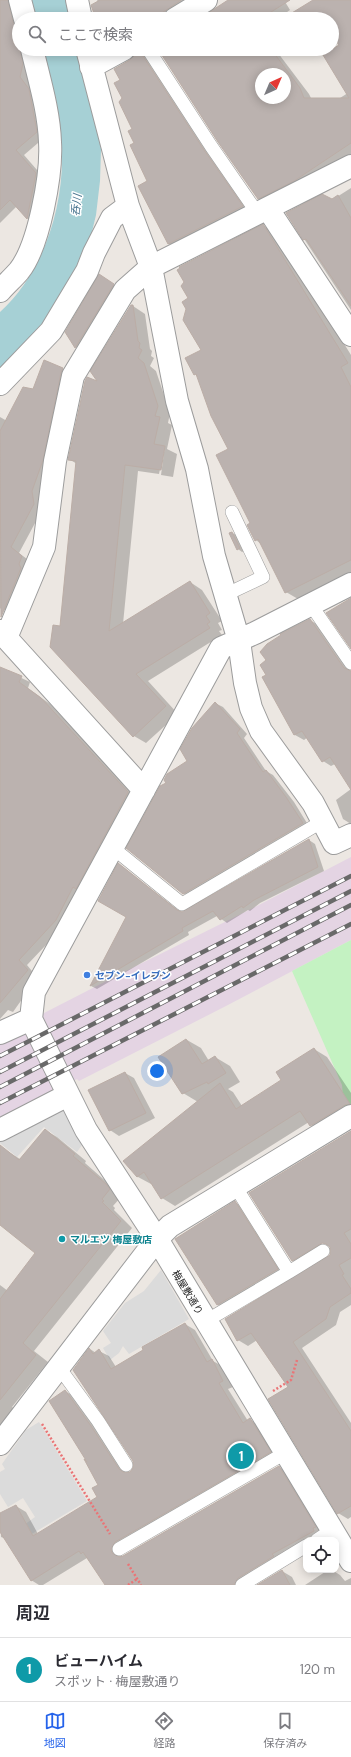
<!DOCTYPE html>
<html lang="ja">
<head>
<meta charset="utf-8">
<style>
  :root { --surface:#fff; --page:#f2f2f3; --text:#2b2b33; --muted:#7c7c81; --line:#e1e1e2; --accent:#2563eb }
  body { margin:0; font-family:"DM Sans","Noto Sans JP",sans-serif; background:var(--page); color:var(--text) }
  .controls { position:absolute; right:12px; bottom:12px; display:grid; overflow:hidden; border-radius:8px; box-shadow:0 2px 10px #0003 }
  .controls button { width:36px; height:36px; display:grid; place-items:center; padding:0; border:0; border-bottom:1px solid var(--line); background:var(--surface); color:var(--text); font:20px sans-serif }
  .compass { position:absolute; left:255px; top:68px; width:36px; height:36px; border-radius:50%; background:var(--surface); box-shadow:0 2px 10px #0003; rotate:44deg }
  .you { position:absolute; left:157px; top:1071px; width:14px; height:14px; margin:-10px; border:3px solid #fff; border-radius:50%; background:#1a73e8; box-shadow:0 0 0 6px #1a73e833 }
  .badge { display:grid; place-items:center; width:26px; height:26px; border-radius:50%; background:var(--accent); color:#fff; font-size:13px; font-weight:700 }
  .pin { position:absolute; translate:-50% -50%; border:2px solid #fff; box-shadow:0 1px 4px #0006 }
  .list { margin:0; padding:0; list-style:none }
  h2 { display:flex; justify-content:space-between; align-items:center; height:52px; margin:0; padding:0 16px; font-size:17px }
  h2 small { font-size:13px; font-weight:400; color:var(--muted) }
  .list li { display:grid; grid-template-columns:26px 1fr auto; gap:12px; align-items:center; box-sizing:border-box; height:64px; padding:0 16px; border-top:1px solid var(--line) }
  .list b { display:block; font-size:15px; white-space:nowrap }
  .list p { margin:0; font-size:13px; white-space:nowrap; color:var(--muted) }
  .list em { font-size:13px; font-style:normal; color:var(--muted) }
  .icon { flex:none; width:22px; height:22px; fill:none; stroke:currentColor; stroke-width:2; stroke-linecap:round; stroke-linejoin:round }
  .map { position:relative; flex:none; width:351px; height:1585px; overflow:hidden }
  .search { position:absolute; background:var(--surface); box-shadow:0 2px 10px #0003; left:12px; right:12px; top:12px; height:44px; display:flex; align-items:center; gap:10px; box-sizing:border-box; padding:0 14px; border-radius:22px; color:var(--muted); font-size:15px }
  .sheet { height:116px; background:var(--surface) }
  nav { display:flex; justify-content:space-around; align-items:center; box-sizing:border-box; height:56px; border-top:1px solid var(--line); background:var(--surface); font-size:11px; color:var(--muted) }
  nav a { display:grid; justify-items:center; gap:2px }
  nav .on { color:var(--accent) }
  .map>svg:first-child { display:block }
  .industrial { fill:#e4d4e3 }
  .park { fill:#c4f2c2 }
  .parking { fill:#dbdbdb }
  .water { fill:#a6d0d5 }
  .shadow { fill:#0003; fill-rule:evenodd }
  .building { fill:#bbb2af; stroke:#bbada6; fill-rule:evenodd }
  .lines { fill:none; stroke-linecap:round; stroke-linejoin:round }
  .lane-casing { stroke:#9c9c9c; stroke-width:14 }
  .street-casing { stroke:#9c9c9c; stroke-width:24 }
  .path { stroke:#ea7476; stroke-width:2.5; stroke-dasharray:2 2; stroke-linecap:butt }
  .lane { stroke:#fff; stroke-width:13 }
  .street { stroke:#fff; stroke-width:22 }
  .rail-casing { stroke:#696969; stroke-width:4.5 }
  .rail { stroke:#fff; stroke-width:3; stroke-dasharray:9; stroke-linecap:butt }
  .shop-dot { fill:#3f7fe0; stroke:#fff; stroke-width:1.5 }
  .culture-dot { fill:#0f9aa8; stroke:#fff; stroke-width:1.5 }
  .labels { text-anchor:middle; stroke-width:3; stroke-linejoin:round; paint-order:stroke }
  .shop-label { font-size:10px; font-weight:bold; fill:#366cbe; stroke:#fff; text-anchor:start }
  .culture-label { font-size:10px; font-weight:bold; fill:#0d838f; stroke:#fff; text-anchor:start }
  .street-label { font-size:10px; fill:#1b1b1b; stroke:#fff }
  .water-label { font-size:11px; font-style:italic; fill:#4c7791; stroke:#fff }
</style>
</head>
<body>
<div class="map">
<svg width="351" height="1585" viewBox="0 0 351 1585">
  <rect width="100%" height="100%" fill="#ece7e2"/>
  <!-- industrial -->
  <path class="industrial" d="M351,857V940L226,1006L79,1081L77,1079L0,1117V1039L46,1012L124,972L255,907Z"/>
  <!-- park -->
  <path class="park" d="M351,940V1104L344,1108L342,1085L292,971Z"/>
  <!-- parking -->
  <path class="parking" d="M51,1108L67,1112L82,1145L77,1152L44,1127L17,1157L0,1143V1138Z
    M161,1270L189,1319L129,1354L123,1346L119,1353L110,1360L103,1348L111,1343L103,1331L125,1303L144,1291Z
    M39,1422L87,1501L30,1535L24,1525L35,1517L23,1498L8,1507L0,1494V1472L5,1469L2,1464L26,1430Z"/>
  <!-- water -->
  <path class="water" d="M28,0H68L73,19H33Z
    M40,49H80L96,118L101,149L100,181L96,215L89,244L55,313L0,372V312C47,270 69,193 60,132C55,104 47,76 40,49Z"/>
  <!-- shadow -->
  <path class="shadow" d="M0,0H4L18,14L19,19V49H23L31,68L28,83L37,95L45,137L24,155L44,178L36,223L28,219L17,206L0,223Z
    M97,0H200L173,19H97L92,5L98,2Z
    M232,0H284L290,10L277,19H201Z
    M137,49H152L251,212L178,249L169,244L139,186L149,182L135,144L133,129L123,98L122,80L115,69L135,56Z
    M159,49H275L309,94L318,112L351,91V162L267,204L258,198ZM261,74H285V98H261Z
    M351,188V310L287,213L332,200Z
    M263,226L276,233L351,355V573L298,599L286,592L261,544L256,540L229,450L198,376L195,374L203,351Z
    M106,280L120,289L83,351L76,347L66,332Z
    M133,306L145,314L150,349L152,351L151,356L154,358L150,366L156,371L170,413L168,423L172,425L167,449L177,454L173,477L161,475L165,445L159,474L138,471L123,624L190,582L202,590L222,621L218,623L222,630L219,631L222,635L148,681L178,714L146,743L134,736L51,647L61,628L77,464L69,459L99,383Z
    M45,361L72,373L42,510L19,553L31,562L12,615L1,608L0,609V417L7,421L34,390Z
    M232,533L237,535L245,551L242,552L238,549L230,534Z
    M310,620L318,625L351,671V788L335,764L331,766L323,761L308,737L304,740L295,735L263,678L268,675Z
    M0,668L30,682L28,688L50,704L137,798L65,925L27,965L36,976L22,993L25,995L13,1012L8,1010L0,1019Z
    M215,703L223,707L247,734L244,738L266,771L273,775L294,802L310,828L191,898L183,893L167,783L188,761Z
    M351,789V824L343,819L336,800Z
    M309,840L315,844L324,871L260,903L250,911L248,910L227,923L217,916L188,932L189,935L97,989L91,986L127,916L119,864L182,913Z
    M187,1040L201,1048L209,1061L215,1057L230,1066L240,1082L228,1089L233,1092L242,1106L282,1081L314,1049L327,1057L351,1093V1117L325,1133L311,1125L309,1122L175,1206L162,1198L152,1184H151L138,1177L125,1161L198,1102L183,1093L160,1057Z
    M125,1073L134,1078L155,1118L119,1136L110,1130Z
    M45,1130L57,1137L86,1161L85,1163L118,1192L121,1197L113,1206L115,1208L114,1210L132,1228L34,1351L48,1362L12,1407L16,1410L0,1432V1285L8,1291L37,1253L0,1224V1148L4,1149L20,1159Z
    M351,1132V1305L340,1312L336,1325L302,1348L351,1423V1517L348,1519L338,1513L269,1399L289,1387L257,1340L248,1346L238,1340L328,1259L332,1251L331,1249L302,1266L292,1260ZM319,1240L331,1247V1249L318,1241Z
    M235,1202L245,1208L287,1275L227,1310L218,1305Z
    M185,1324L195,1330L213,1361L222,1366L233,1387L228,1389L248,1421L250,1420L260,1425L280,1458L122,1551V1557L279,1467L289,1473L325,1533L317,1540H306L247,1585H106L87,1558L43,1585H39L31,1580L6,1539L1,1537L0,1514L16,1506L26,1512L38,1534L98,1497L99,1485L90,1464L65,1391L75,1397L101,1432L128,1474L131,1472L135,1465L90,1349L96,1353L99,1351L109,1356L116,1367Z
    M328,1570H332L340,1575L345,1581L351,1578V1585H305Z
    M282,1571L292,1577L296,1585H259Z"/>
  <!-- building -->
  <path class="building" d="M0,0H8L13,22L19,30V36L13,42L20,50L23,63L20,77L29,89L37,132L16,150L36,173L27,219L10,200L0,210Z
    M100,0H181L153,19H96L91,5Z
    M228,0H290L260,19H199Z
    M313,0H351V143L294,181L258,199L218,142L158,49H271L300,88L304,98H349L323,55L339,45L332,35V19H282ZM261,74H285V98H261Z
    M140,49L141,53L204,150L243,206L168,244L138,186L147,181L130,145L134,143L128,131L132,129L119,102L122,98L114,83L120,80L114,69L130,60L134,56L136,50Z
    M322,194L332,199L338,195L351,218V306L306,239L303,240L286,213Z
    M263,224L348,363L341,367L351,387V560L285,593L258,539L255,541L247,525L250,523L216,455L228,449L211,416L196,374L194,375L185,358L201,350L183,320L186,309L182,302L188,298L181,286L184,282L177,270L180,268L179,267Z
    M99,274L114,284L75,348L65,332Z
    M131,305H133L138,341L140,343L139,348L142,350L138,358L144,363L158,406L155,416L160,417L154,444L165,446L161,470L125,465L109,631L190,581L210,613L206,616L210,622L207,624L210,628L136,674L166,706L133,737L50,647L53,625L60,626L76,461L68,460L85,381L87,377L97,381L90,371Z
    M44,360L63,368L61,373L43,460L32,491L34,504L11,547L22,556L19,564L21,568L1,617L0,431L23,387L33,389Z
    M232,532L240,548L237,550L229,533Z
    M351,598V649L326,613Z
    M310,619L344,668L351,671V790L330,757L322,762L302,731L294,735L262,677L266,675L260,665L266,660L260,652L267,644L281,635L280,634Z
    M0,667L22,676L19,682L41,698L128,792L76,889L73,887L56,920L19,960L28,970L0,1003Z
    M215,702L240,729L237,733L263,772L266,770L286,797L303,823L183,894L126,848L160,786L166,783L164,780L167,774L187,761L180,749L192,728Z
    M309,839L318,867L254,900L243,908L242,906L220,920L213,911L182,928L183,931L90,986L126,917L98,901L118,863L177,910L182,912Z
    M186,1039L202,1064L215,1056L226,1073L208,1084L207,1082L182,1094L158,1057Z
    M314,1048L350,1104L345,1105L310,1126L300,1111L161,1199L144,1172L137,1177L123,1161L220,1083L236,1109L281,1080L276,1072Z
    M125,1072L146,1113L109,1131L88,1090Z
    M45,1129L75,1154L73,1156L106,1184L110,1189L102,1199L104,1201L102,1202L121,1221L23,1343L36,1355L0,1400V1299L35,1253L0,1225V1145L19,1160Z
    M351,1131V1229L344,1233L351,1244V1258L339,1265L344,1274L342,1275L351,1289V1293L330,1307L326,1319L293,1342L351,1431V1506L337,1514L268,1399L288,1387L251,1333L237,1341L225,1319L330,1255V1247L326,1244L322,1243L292,1261L249,1193Z
    M235,1201L278,1269L217,1305L175,1239Z
    M185,1323L207,1362L212,1359L223,1381L219,1383L243,1423L250,1418L271,1452L115,1542L111,1549L112,1553L119,1557L123,1556L279,1466L316,1527L313,1528L314,1531L272,1554L274,1556L238,1578L234,1585H105L83,1552L81,1554L79,1551L31,1581L0,1532V1513L16,1505L33,1536L97,1497L92,1488L98,1485L84,1459L87,1462L49,1401L65,1390L91,1426L119,1469L123,1472H130L133,1468V1461L73,1370L89,1348L93,1354L99,1349L111,1369L143,1350L142,1347Z
    M282,1570L290,1585H257Z"/>
  <g class="lines">
    <!-- lane casing -->
    <g class="lane-casing">
      <path id="lane" d="M148,49L211,146L258,214
        M225,595L263,577L232,512
        M311,605L351,663
        M113,848L182,904L323,821
        M289,1272L323,1251
        M206,1321L289,1272L235,1186
        M58,1366L98,1421L126,1465
        M317,1540L332,1530
        M119,1549L285,1453
        M242,1585L306,1546"/>
    </g>
    <!-- street casing -->
    <g class="street-casing">
      <path id="street" d="M20,0L25,19
        M77,0L81,19
        M175,19L206,0
        M87,49L128,206L151,267L177,401L197,469L214,556L239,641L245,683L251,708L261,731L313,803L334,843L351,835
        M91,67L124,49
        M268,209L351,335
        M0,291C6,284 13,278 19,271C39,246 52,174 50,142C49,111 39,79 32,49
        M0,384L51,331L87,271L94,253L112,218L128,206
        M0,631L144,790
        M6,638L44,547L55,461L73,376L125,290L151,267L351,166
        M31,1019L86,1130L157,1239L351,1561
        M31,1019L34,992L221,648L255,633L351,584
        M0,1033L31,1019
        M0,1130L68,1095
        M0,1444L157,1239L170,1226L351,1116"/>
    </g>
    <!-- path -->
    <path class="path" d="M273,1391L291,1380L297,1360
      M42,1424L110,1534
      M128,1564L141,1585
      M128,1585L137,1579"/>
    <!-- lane -->
    <use href="#lane" class="lane"/>
    <!-- street -->
    <use href="#street" class="street"/>
    <!-- rail casing -->
    <g class="rail-casing">
      <path id="rail" d="M0,1056L351,876
        M0,1072L351,891
        M0,1087L351,905
        M0,1103L351,924"/>
    </g>
    <!-- rail -->
    <use href="#rail" class="rail"/>
  </g>
  <!-- markers -->
  <circle class="shop-dot" cx="87" cy="975" r="4"/>
  <circle class="culture-dot" cx="62" cy="1239" r="4"/>
  <g class="labels">
    <!-- shop labels -->
    <g class="shop-label">
      <text x="95" y="979">セブン-イレブン</text>
    </g>
    <!-- culture labels -->
    <g class="culture-label">
      <text x="70" y="1243">マルエツ 梅屋敷店</text>
    </g>
    <!-- street labels -->
    <g class="street-label">
      <text transform="translate(188 1292) rotate(59)" y="4">梅屋敷通り</text>
    </g>
    <!-- water labels -->
    <g class="water-label">
      <text transform="translate(76 205) rotate(-83)" y="4">呑川</text>
    </g>
  </g>
</svg>
<div class="controls">
<button><svg class="icon" aria-label="locate" viewBox="0 0 24 24"><circle cx="12" cy="12" r="6"/><path d="M12 2v4M12 18v4M2 12h4M18 12h4"/></svg></button>
</div>
<svg class="compass" viewBox="-18 -18 36 36"><path d="M0-13l5 13h-10z" fill="#e53935"/><path d="M0 13l5-13h-10z" fill="#7c7c81"/></svg>
<div class="you"></div>
<div class="pin badge" style="left:241px;top:1456px;background:#0f9aa8">1</div>
<div class="search"><svg class="icon" aria-label="search" viewBox="0 0 24 24"><circle cx="10" cy="10" r="6"/><path d="M15 15l6 6"/></svg>ここで検索</div>
</div>
<section class="sheet">
<h2>周辺<small></small></h2>
<ul class="list">
<li><span class="badge" style="background:#0f9aa8">1</span><div><b>ビューハイム</b><p>スポット · 梅屋敷通り</p></div><em>120 m</em></li>
</ul>
</section>
<nav>
<a class="on"><svg class="icon" aria-label="map" viewBox="0 0 24 24"><path d="M3 6l6-2 6 2 6-2v14l-6 2-6-2-6 2zM9 4v14M15 6v14"/></svg>地図</a>
<a><svg class="icon" aria-label="directions" viewBox="0 0 24 24"><path d="M12 3l9 9-9 9-9-9zM9 14v-3h6M13 9l2 2-2 2"/></svg>経路</a>
<a><svg class="icon" aria-label="saved" viewBox="0 0 24 24"><path d="M7 4h10v16l-5-4-5 4z"/></svg>保存済み</a>
</nav>
</body>
</html>
